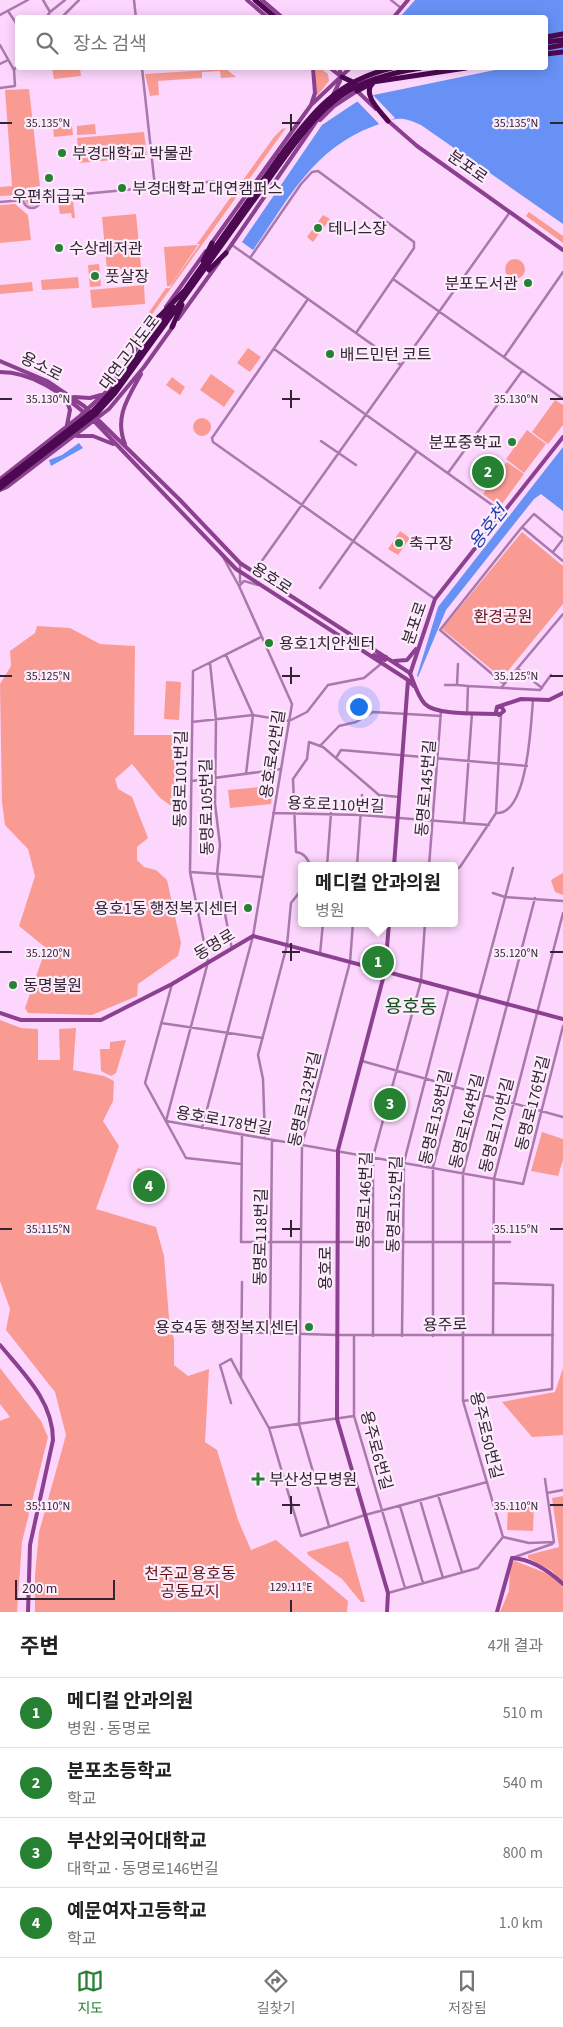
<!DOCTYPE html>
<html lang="ko">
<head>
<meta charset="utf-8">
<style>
  :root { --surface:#fff; --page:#f6f6f6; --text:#222; --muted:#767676; --line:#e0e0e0; --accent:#268232 }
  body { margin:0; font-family:"Source Sans 3","Noto Sans KR",sans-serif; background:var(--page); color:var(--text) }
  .scale { position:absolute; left:15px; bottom:12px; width:100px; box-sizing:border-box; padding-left:5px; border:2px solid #322432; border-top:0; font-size:14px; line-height:18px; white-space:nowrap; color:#322432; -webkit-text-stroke:4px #fcecfc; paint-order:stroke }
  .you { position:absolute; left:358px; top:706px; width:18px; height:18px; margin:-12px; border:4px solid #fff; border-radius:50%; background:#1a73e8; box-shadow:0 0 0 8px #1a73e833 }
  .badge { display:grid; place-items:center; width:32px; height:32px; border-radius:50%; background:var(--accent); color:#fff; font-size:16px; font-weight:700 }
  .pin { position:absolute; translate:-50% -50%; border:2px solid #fff; box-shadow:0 1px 5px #0006 }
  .popup { position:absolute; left:298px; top:862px; width:160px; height:65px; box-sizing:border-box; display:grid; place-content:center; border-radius:5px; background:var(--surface); filter:drop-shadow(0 1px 4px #0005); font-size:16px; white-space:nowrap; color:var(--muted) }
  .popup b { font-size:19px; color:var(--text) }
  .popup::after { content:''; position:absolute; left:50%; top:100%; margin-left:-10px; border:10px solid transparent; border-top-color:var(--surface) }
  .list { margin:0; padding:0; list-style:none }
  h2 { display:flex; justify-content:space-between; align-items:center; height:65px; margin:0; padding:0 20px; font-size:21px }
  h2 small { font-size:16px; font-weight:400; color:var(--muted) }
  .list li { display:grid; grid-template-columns:32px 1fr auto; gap:15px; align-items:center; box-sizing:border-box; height:70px; padding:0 20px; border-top:1px solid var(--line) }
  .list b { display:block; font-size:19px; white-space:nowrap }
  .list p { margin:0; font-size:16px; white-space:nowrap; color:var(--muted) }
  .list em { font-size:16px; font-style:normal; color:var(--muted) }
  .icon { flex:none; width:28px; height:28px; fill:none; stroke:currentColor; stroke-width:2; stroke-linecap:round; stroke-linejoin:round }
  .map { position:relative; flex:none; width:563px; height:1612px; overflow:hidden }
  .search { position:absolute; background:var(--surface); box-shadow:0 2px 12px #0003; left:15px; right:15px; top:15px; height:55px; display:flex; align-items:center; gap:12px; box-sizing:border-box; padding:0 18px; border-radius:5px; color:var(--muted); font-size:19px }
  .sheet { height:345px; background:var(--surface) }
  nav { display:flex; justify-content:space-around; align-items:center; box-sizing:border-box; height:70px; border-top:1px solid var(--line); background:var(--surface); font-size:14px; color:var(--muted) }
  nav a { display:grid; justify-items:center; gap:2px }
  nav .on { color:var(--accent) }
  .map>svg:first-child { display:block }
  .green { fill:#fa9b93 }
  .water { fill:#6791f5 }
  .pier { fill:#fcd6fd }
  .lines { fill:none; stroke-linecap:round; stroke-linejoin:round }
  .street { stroke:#ab78ad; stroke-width:2.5 }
  .secondary { stroke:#8b4090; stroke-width:4 }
  .highway { stroke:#4c0850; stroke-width:5 }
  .highway-bridge { stroke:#4c0850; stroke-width:5 }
  .ticks { fill:none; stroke:#322432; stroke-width:2 }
  .poi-dot { fill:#268232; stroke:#fcecfc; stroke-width:2 }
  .labels { text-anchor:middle; stroke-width:4.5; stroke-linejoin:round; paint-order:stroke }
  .poi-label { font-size:16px; fill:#322432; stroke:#fcecfc; text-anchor:start }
  .street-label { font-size:16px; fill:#322432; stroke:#fcecfc }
  .park-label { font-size:16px; fill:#641617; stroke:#fcecfc }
  .water-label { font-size:18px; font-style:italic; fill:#1b3fb1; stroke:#fcecfc }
  .quarter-label { font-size:19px; fill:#124c1a; stroke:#fcecfc }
  .ticks-label { font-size:12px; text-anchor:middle; fill:#322432; stroke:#fcecfc; stroke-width:4.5; stroke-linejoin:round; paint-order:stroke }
</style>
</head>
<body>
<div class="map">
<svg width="563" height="1612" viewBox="0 0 563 1612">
  <rect width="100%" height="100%" fill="#fcd6fd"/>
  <!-- green -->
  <path class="green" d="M52,68H80L81,76L54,79Z
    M315,68H320L328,74L329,81L317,96Z
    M226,69L236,77L221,78L220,71L202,72V78L158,81L159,95L150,96L145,74Z
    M29,89L40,186L27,188L19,195L0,196V187L12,186L5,90Z
    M95,124L96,134L77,135V126Z
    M72,126L73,135L54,137L53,128Z
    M286,128L125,352H121L166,288H170L173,282L200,244H197L274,137L282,129Z
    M144,132L147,157L79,163L77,138Z
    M25 199a7 7 0 1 1 14 0a7 7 0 1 1-14 0Z
    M73,201L75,218H72L71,213L60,214L58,202Z
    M15,204L28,215L31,240L0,243V205Z
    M529,212L563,236V243L526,216Z
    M136,214L141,267L107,270L102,217Z
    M323,215L330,219L313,242L307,237Z
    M198,245L170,286H167L164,247Z
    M505 269a10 10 0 1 1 20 0a10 10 0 1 1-20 0Z
    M99,264L101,286L90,287L88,265Z
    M78,277L79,288L42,290L41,280Z
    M32,282L33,291L0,294V285Z
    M144,285L145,304L92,308L90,290Z
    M248,348L261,357L250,372L237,363Z
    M211,374L235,391L224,407L200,390Z
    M172,377L185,387L180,395L166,385Z
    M555,400L563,405V425L548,444L532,432Z
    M193 427a9 9 0 1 1 18 0a9 9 0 1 1-18 0Z
    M527,430L546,444L524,473L506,459Z
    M507,462L524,474L502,504H497L483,494Z
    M400,531L410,538L398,555L388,549Z
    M522,532L563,566V604L502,678L442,629Z
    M37,626L70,628L100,644L135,646L134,735H175L174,804L170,805L160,798L132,764L115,779L118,789L132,797L148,838L137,847V860L144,867L156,870L167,880L181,943L178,956L138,984L137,996L92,1015L28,1013L25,1008L46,948L19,926L35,876L28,849L5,825L2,802L0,684L11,666L10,651L35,633Z
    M166,681L181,682L179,720L164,719Z
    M271,786L273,790L271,804L230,808L228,790Z
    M563,873V895L555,892L551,880Z
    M0,1020L21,1028L38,1029V1060H60L59,1029L76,1028L73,1070L104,1076L114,1081L113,1101L103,1121L119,1146L96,1209L156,1227L164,1256L169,1318L174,1340V1365L188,1376L209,1369L205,1442L217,1450L238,1520L251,1550L276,1540L348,1601L347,1612H35V1575L39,1532L66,1435L55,1392L6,1330L10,1309L0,1281Z
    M126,1040L116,1073L111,1076L101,1071L100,1049H110V1042Z
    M542,1132L563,1139V1160L558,1176L531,1171Z
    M138,1168L167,1179L161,1194L132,1183Z
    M0,1368L41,1421L48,1437L22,1542L17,1612H0V1421L10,1417L0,1404Z
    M563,1368V1435L532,1437L502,1402L555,1392Z
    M563,1496V1582L552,1571L528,1558V1555L559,1547L552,1498Z
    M508,1504L534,1505L533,1531L507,1530Z
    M348,1541L365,1602H361L342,1579L308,1555L307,1552Z
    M515,1561L551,1575L563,1587V1612H500L509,1591L510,1564Z"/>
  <!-- water -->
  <path class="water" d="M415,0H563V224L421,125C400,115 394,118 374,126C312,149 289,199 253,250L242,242L322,125L364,97L495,70V68H546V18L400,17Z
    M79,443L83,448L51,466L49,460L62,455Z
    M563,447V511L541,494L534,499L446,610L418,677L417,676L438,607Z"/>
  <!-- pier -->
  <path class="pier" d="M373,93V95L395,118L380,125L358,102L354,101Z
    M563,445L437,606L415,674L436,606Z"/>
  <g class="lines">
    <!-- street -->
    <path class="street" d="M43,0L50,12
      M134,0L136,18
      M391,0L401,8
      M8,11L18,26
      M0,15L28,0
      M46,18L50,12L65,0
      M61,18L79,0
      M0,45L14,70L15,86L0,88
      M0,64L8,60
      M142,68L155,187
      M14,70L18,64
      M23 199a9 9 0 1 1 18 0a9 9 0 1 1-18 0Z
      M42,198L218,181
      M0,202L23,200
      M232,245L401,365
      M250,258L301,184L312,172L318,171L414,242V248L356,333
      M393,279L563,399
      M308,299L212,438L213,442L435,599
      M274,349L502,512
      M504,357L563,272
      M321,441L356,465
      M448,473L522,371
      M522,527L534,514L563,538
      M553,552L563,539
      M240,563V582
      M254,572L510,212
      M239,586L244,581L258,585
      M320,588L417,451
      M261,637L193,671L190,872L208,962L166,1121L523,1184L563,1026
      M226,655L253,715L246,774
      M210,663L216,720L215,804L220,845L217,874L232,949
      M458,664L457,685L468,686L467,713
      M518,669L542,688
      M504,684L440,630L522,527L563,561
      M445,685H457
      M468,686L540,690L551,675
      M501,688L563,614
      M192,722L253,715L289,721L307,712L328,685L364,678L382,663
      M320,746L339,726L356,722L373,712L441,716
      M336,758L341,750L527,766
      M192,781L281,769
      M273,813L361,815L489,825
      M496,813C528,816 531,722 533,700
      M464,823L472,713
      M310,866C308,858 304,853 296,852L293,779L307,759L309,742L323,747L379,795L399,797
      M327,866L331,813
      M357,866L362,795
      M429,866L441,711
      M454,871L460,867L496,813L501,715
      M190,872L262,877
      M493,893L505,897L563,901
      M320,954L323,923
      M172,984L145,1083L186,1158L241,1164
      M161,1023L263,1038
      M362,1061L563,1117
      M202,1128L253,936L292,704L239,586L223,557
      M242,1135L241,1242H510
      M265,1139L263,1079L258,1055L287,945L291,903L302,889
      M242,1282L241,1378L269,1428L301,1536L365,1515L487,1482
      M241,1332L337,1335H553
      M270,1334L272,1140
      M354,1335V1416L405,1588
      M493,1335L494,1179L563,913
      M373,1336V1157L421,981L425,923
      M402,1336L404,1162L449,988
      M433,1336V1167L513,868
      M463,1401L552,1389L553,1285L494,1283
      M231,1403L220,1365L231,1359L241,1378
      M269,1428L354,1416
      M547,1493L563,1490
      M438,1495L462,1572
      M420,1500L443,1578
      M400,1506L423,1583
      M329,1526L299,1424L302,1145L350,962L353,923
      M503,1537L463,1401V1173L535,898
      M503,1537L529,1543L554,1542L545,1479
      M512,1558L552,1544L554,1542
      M388,1593L478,1568L503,1537"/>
    <!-- secondary -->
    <path class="secondary" d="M247,0L268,18
      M262,0L283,18
      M393,18L408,0
      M330,68L343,78
      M339,68L342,77
      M356,90L376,109
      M333,95L340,81
      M311,105L315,93L313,68
      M386,119L417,146L563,250
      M320,120L334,106L357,91
      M211,244L311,105L350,68
      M225,254L320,116
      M166,307L206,251
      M178,319L219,262
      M0,361L47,381L84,406L180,500L240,563L410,673C414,683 418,697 425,704C437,716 481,713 498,714
      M0,372C33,372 61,393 86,414
      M74,397L90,398L101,395
      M93,420L236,569L408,680L414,686
      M67,425L70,410L67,401
      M77,436H93L113,444
      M125,444C114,417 128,398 141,374
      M0,479L80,416L107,391L159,316
      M0,490L7,487L109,409L144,367L174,325
      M374,655L385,660L386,657
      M394,661L407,660L416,649
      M410,674L435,599L563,437
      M501,706L504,711L499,715L496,712L497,707L521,699L549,700L563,693
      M394,866L408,680
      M0,1013L21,1020H101L172,984L253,936L563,1019
      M0,1345C24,1374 53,1401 53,1440L30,1545L28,1612
      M387,1612L388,1593L337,1419L338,1150L385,971L389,923
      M497,1612L512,1558C531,1559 549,1571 563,1584"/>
    <!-- highway -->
    <path class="highway" d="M255,0L276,18
      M546,37L563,34
      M546,42L563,40
      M546,48L563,45
      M546,54L563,52
      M342,77L355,83
      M366,83L466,68
      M373,83C361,94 381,112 388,121
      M357,91L370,84
      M203,261L212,243
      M209,270L226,253
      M158,318L185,290L280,156
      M162,322L173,307
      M165,324L284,158
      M172,327L182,305
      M0,483L17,470
      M0,488L19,473"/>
    <!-- highway-bridge -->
    <path class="highway-bridge" d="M280,156C312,112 337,81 392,68
      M284,158C327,100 348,80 421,68
      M17,470L93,411L112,391L162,322
      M19,473L96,414L115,393L165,324"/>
  </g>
  <!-- ticks -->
  <path class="ticks" d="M291,114V131M0,123H12M282,123H300M550,123H563M291,390V408M0,399H12M282,399H300M550,399H563M291,667V684M0,676H12M282,676H300M550,676H563M291,943V961M0,952H12M282,952H300M550,952H563M291,1220V1237M0,1229H12M282,1229H300M550,1229H563M291,1496V1514M0,1505H12M282,1505H300M550,1505H563M291,1600V1612"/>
  <!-- markers -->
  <g class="poi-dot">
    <circle cx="62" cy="153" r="5"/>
    <circle cx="49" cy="178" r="5"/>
    <circle cx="122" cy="188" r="5"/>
    <circle cx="318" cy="228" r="5"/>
    <circle cx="59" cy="248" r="5"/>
    <circle cx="95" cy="276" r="5"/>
    <circle cx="528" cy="283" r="5"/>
    <circle cx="330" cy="354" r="5"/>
    <circle cx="512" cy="442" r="5"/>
    <circle cx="399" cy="543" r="5"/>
    <circle cx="269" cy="643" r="5"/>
    <circle cx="248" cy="908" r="5"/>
    <circle cx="13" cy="985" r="5"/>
    <circle cx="309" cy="1327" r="5"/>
    <path d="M255.5 1471.5h5v5h5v5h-5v5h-5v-5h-5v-5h5z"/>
  </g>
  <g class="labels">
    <!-- poi labels -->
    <g class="poi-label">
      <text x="72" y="159">부경대학교 박물관</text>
      <text x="132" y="194">부경대학교 대연캠퍼스</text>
      <text x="49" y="202" text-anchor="middle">우편취급국</text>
      <text x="328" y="234">테니스장</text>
      <text x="69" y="254">수상레저관</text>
      <text x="105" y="282">풋살장</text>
      <text x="518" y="289" text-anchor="end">분포도서관</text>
      <text x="340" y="360">배드민턴 코트</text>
      <text x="502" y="448" text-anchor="end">분포중학교</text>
      <text x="409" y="549">축구장</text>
      <text x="279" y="649">용호1치안센터</text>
      <text x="238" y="914" text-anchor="end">용호1동 행정복지센터</text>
      <text x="23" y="991">동명불원</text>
      <text x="299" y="1333" text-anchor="end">용호4동 행정복지센터</text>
      <text x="269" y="1485">부산성모병원</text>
    </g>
    <!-- street labels -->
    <g class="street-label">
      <text transform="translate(468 166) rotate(35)" y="6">분포로</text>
      <text transform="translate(129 352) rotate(-53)" y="6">대연고가도로</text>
      <text transform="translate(42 366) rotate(27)" y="6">용소로</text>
      <text transform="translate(272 578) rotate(33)" y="6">용호로</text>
      <text transform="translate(414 623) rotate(-71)" y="6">분포로</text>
      <text transform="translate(272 754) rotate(-81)" y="6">용호로42번길</text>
      <text transform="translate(180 779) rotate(-89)" y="6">동명로101번길</text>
      <text transform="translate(425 788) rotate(-85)" y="6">동명로145번길</text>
      <text transform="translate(336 804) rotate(2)" y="6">용호로110번길</text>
      <text transform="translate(206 807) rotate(-91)" y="6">동명로105번길</text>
      <text transform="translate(214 944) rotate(-31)" y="6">동명로</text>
      <text transform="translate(304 1099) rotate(-77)" y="6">동명로132번길</text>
      <text transform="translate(532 1103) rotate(-76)" y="6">동명로176번길</text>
      <text transform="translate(435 1117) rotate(-77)" y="6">동명로158번길</text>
      <text transform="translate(224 1120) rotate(10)" y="6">용호로178번길</text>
      <text transform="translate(466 1121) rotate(-76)" y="6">동명로164번길</text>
      <text transform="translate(496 1125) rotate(-76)" y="6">동명로170번길</text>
      <text transform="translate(364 1200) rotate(-88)" y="6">동명로146번길</text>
      <text transform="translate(394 1204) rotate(-88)" y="6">동명로152번길</text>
      <text transform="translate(260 1237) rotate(-89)" y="6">동명로118번길</text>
      <text transform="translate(325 1268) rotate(-90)" y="6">용호로</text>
      <text transform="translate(445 1324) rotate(-1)" y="6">용주로</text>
      <text transform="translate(487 1435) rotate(76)" y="6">용주로50번길</text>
      <text transform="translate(377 1450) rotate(75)" y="6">용주로6번길</text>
    </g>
    <!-- park labels -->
    <g class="park-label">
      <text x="503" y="622">환경공원</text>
      <text x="190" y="1579">천주교 용호동<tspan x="190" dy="18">공동묘지</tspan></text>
    </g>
    <!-- water labels -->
    <g class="water-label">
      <text transform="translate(488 527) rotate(-52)" y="6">용호천</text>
    </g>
    <!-- quarter labels -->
    <g class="quarter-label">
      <text x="411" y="1013">용호동</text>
    </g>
  </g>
  <g class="ticks-label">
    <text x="48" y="127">35.135°N</text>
    <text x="516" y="127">35.135°N</text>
    <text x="48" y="403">35.130°N</text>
    <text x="516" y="403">35.130°N</text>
    <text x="48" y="680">35.125°N</text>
    <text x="516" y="680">35.125°N</text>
    <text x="48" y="957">35.120°N</text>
    <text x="516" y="957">35.120°N</text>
    <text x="48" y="1233">35.115°N</text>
    <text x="516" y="1233">35.115°N</text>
    <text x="48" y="1510">35.110°N</text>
    <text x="516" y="1510">35.110°N</text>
    <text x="291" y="1591">129.11°E</text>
  </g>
</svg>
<div class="scale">200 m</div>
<div class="you"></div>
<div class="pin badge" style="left:378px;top:962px">1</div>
<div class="popup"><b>메디컬 안과의원</b>병원</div>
<div class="pin badge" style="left:488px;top:472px">2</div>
<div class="pin badge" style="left:390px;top:1104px">3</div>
<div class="pin badge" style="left:149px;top:1186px">4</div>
<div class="search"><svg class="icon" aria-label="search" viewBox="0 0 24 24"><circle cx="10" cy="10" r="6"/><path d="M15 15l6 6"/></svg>장소 검색</div>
</div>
<section class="sheet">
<h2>주변<small>4개 결과</small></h2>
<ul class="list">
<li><span class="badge">1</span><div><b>메디컬 안과의원</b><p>병원 · 동명로</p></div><em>510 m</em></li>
<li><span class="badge">2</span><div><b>분포초등학교</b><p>학교</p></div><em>540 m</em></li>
<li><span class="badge">3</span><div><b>부산외국어대학교</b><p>대학교 · 동명로146번길</p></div><em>800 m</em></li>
<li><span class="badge">4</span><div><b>예문여자고등학교</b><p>학교</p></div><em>1.0 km</em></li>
</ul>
</section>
<nav>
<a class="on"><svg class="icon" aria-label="map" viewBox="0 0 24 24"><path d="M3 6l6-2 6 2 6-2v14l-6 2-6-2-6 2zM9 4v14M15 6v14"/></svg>지도</a>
<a><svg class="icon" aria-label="directions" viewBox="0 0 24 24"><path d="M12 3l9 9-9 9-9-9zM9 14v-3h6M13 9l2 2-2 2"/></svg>길찾기</a>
<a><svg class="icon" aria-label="saved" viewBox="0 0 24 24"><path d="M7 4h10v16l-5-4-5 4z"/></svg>저장됨</a>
</nav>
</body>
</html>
